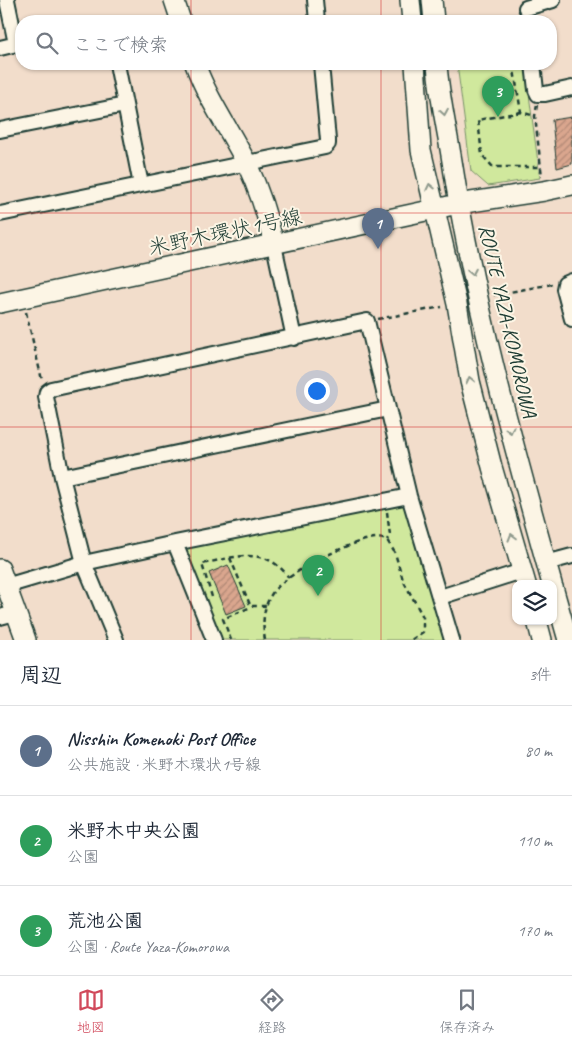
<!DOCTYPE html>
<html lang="ja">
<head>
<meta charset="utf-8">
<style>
  :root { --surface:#fff; --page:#f6f6f7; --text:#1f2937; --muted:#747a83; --line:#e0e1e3; --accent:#d1495b }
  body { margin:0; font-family:Caveat,"Klee One",sans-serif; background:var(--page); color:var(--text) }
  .controls { position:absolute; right:15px; bottom:15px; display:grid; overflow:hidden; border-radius:10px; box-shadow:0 1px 4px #0004 }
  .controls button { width:45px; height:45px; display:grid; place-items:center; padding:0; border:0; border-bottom:1px solid var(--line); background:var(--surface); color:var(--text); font:25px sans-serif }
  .you { position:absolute; left:316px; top:390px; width:18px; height:18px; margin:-12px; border:4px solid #fff; border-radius:50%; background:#1a73e8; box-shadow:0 0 0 8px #1a73e833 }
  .badge { display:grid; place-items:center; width:32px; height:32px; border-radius:50%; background:var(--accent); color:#fff; font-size:16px; font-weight:700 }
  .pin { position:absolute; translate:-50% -41px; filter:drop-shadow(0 1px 2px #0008) }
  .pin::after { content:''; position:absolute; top:26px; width:18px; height:15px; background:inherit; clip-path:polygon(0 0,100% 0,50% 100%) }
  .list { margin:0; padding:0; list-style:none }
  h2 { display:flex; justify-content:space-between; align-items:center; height:65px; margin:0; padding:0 20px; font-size:21px }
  h2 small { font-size:16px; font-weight:400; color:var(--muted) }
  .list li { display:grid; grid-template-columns:32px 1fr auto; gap:15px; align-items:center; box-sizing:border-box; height:90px; padding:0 20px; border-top:1px solid var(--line) }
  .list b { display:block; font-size:19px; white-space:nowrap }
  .list p { margin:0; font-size:16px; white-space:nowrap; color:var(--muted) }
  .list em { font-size:16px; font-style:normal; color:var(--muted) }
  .icon { flex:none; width:28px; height:28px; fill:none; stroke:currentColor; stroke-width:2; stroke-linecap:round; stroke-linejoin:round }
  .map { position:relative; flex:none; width:572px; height:640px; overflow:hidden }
  .search { position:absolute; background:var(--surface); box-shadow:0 1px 4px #0004; left:15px; right:15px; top:15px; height:55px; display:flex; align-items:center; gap:12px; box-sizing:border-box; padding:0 18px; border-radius:20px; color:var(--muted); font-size:19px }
  .sheet { height:335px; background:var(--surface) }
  nav { display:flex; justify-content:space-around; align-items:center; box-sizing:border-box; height:70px; border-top:1px solid var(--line); background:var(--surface); font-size:14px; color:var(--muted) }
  nav a { display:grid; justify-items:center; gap:2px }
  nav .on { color:var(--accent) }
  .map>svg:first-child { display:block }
  .park { fill:#d0e89d; stroke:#789268 }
  .building { fill:url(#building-hatch); stroke:#1f3d34 }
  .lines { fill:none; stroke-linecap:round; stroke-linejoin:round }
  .street-casing { stroke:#1f3d34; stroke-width:18 }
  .secondary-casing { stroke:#1f3d34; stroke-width:22 }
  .path { stroke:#1f3d34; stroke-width:2.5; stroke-dasharray:5 4; stroke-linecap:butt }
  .street { stroke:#fcf5e5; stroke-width:14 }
  .secondary { stroke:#fcf5e5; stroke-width:19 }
  .oneway { stroke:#8e998c }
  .grid { fill:none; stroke:#d62828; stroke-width:1; stroke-opacity:0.55 }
  .labels { text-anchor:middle; stroke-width:4; stroke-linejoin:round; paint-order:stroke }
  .street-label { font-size:21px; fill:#1f3d34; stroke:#fcf5e5 }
</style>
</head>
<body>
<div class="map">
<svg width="572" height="640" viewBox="0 0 572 640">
  <defs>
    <pattern id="building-hatch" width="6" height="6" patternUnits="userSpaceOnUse" patternTransform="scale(1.25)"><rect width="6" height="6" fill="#daa68e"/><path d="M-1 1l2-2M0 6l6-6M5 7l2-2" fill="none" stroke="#b08875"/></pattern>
  </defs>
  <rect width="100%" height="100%" fill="#f2ddcb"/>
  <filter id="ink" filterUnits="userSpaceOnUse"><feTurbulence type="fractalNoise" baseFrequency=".02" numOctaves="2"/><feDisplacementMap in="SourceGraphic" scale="10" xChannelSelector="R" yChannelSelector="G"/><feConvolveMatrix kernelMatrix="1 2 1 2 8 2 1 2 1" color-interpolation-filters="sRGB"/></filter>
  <g filter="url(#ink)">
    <!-- park -->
    <path class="park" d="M457,64H525L540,178L488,186L471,171Z
      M400,502L406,506L447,640H219L185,553L187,547Z"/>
    <!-- building -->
    <path class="building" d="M572,117V164L557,168L552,120Z
      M228,565L246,606L226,614L209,573Z"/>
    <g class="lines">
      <!-- street casing -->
      <g class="street-casing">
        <path id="street" d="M7,0L16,44
          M315,0L317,21
          M526,8L553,0
          M0,48L21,43
          M117,64L141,185
          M533,64L536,90L538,94H545L572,88
          M0,130L125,105
          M0,214L325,147L328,144V140L321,64
          M274,245L294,338
          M572,281L565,284L564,289L572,319
          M62,477L388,409
          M175,543L214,640
          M546,563L572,556
          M6,586L84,563L175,543L409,496
          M440,597L522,571
          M0,617L15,613
          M116,640L84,563L62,477L46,397L47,392L51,389L367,321L409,496L452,640"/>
      </g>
      <!-- secondary casing -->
      <g class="secondary-casing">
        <path id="secondary" d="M174,0L181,21
          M410,0L412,21
          M432,0L434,21
          M195,64C208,100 230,130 247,164C259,190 268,217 274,245
          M415,64L421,150L457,304L470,381L492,467L526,584
          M437,64C439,96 447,129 452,161C474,304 513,444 552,584
          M0,303L458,204L544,191L572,185
          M0,569L26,640
          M553,587L568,640
          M537,621L542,640"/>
      </g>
      <!-- path -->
      <path class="path" d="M513,64L521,112L535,116
        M537,105L535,116L542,177
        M521,112L478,120L482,155L493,167H541
        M494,295L552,284
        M26,312L42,380
        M378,319L442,307
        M387,512L390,535L387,540
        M230,558L251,607
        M212,597L202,564C234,557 267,545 289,578
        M231,640L223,619L253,606H266
        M265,640C262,623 263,606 273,592C288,572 352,540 376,538C380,538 383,539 387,540L395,553L403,580L423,617V632L411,640"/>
      <!-- street -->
      <use href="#street" class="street"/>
      <!-- secondary -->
      <use href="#secondary" class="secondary"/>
    </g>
    <!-- one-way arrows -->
    <defs><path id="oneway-chevron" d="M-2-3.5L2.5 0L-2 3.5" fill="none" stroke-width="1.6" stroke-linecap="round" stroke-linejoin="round" transform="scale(1.25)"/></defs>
    <g class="oneway">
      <use href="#oneway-chevron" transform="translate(444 112) rotate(81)"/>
      <use href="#oneway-chevron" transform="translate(430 187) rotate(-103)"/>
      <use href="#oneway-chevron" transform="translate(472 272) rotate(79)"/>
      <use href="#oneway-chevron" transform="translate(470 380) rotate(-103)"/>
      <use href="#oneway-chevron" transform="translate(510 430) rotate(76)"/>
      <use href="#oneway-chevron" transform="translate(512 537) rotate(-106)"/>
    </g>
  </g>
  <!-- grid -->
  <path class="grid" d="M191,0V21M381,0V21M191,64V640M381,64V640M0,213H572M0,427H572"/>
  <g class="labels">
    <!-- street labels -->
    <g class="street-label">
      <text transform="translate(225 232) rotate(-12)" y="7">米野木環状1号線</text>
      <text transform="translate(508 321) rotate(77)" y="7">ROUTE YAZA-KOMOROWA</text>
    </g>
  </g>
</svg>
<div class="controls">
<button><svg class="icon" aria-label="layers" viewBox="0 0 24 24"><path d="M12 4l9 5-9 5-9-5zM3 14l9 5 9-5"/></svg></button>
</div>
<div class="you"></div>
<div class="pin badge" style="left:378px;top:249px;background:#5c6f8a">1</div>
<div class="pin badge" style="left:318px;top:596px;background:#2e9e5b">2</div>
<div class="pin badge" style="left:498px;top:117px;background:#2e9e5b">3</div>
<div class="search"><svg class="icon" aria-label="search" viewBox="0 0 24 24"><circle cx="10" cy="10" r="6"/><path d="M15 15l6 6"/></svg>ここで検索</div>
</div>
<section class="sheet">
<h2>周辺<small>3件</small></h2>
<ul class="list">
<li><span class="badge" style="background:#5c6f8a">1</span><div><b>Nisshin Komenoki Post Office</b><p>公共施設 · 米野木環状1号線</p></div><em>80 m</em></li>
<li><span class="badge" style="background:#2e9e5b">2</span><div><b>米野木中央公園</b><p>公園</p></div><em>110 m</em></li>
<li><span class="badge" style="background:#2e9e5b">3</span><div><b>荒池公園</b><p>公園 · Route Yaza-Komorowa</p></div><em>170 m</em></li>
</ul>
</section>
<nav>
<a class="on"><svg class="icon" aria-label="map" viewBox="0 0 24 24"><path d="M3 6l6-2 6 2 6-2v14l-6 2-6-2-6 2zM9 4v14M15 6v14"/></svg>地図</a>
<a><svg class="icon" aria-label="directions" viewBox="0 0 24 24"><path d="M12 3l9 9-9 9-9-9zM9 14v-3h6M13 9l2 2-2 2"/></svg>経路</a>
<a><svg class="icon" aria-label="saved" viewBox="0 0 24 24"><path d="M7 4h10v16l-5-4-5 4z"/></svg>保存済み</a>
</nav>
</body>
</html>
